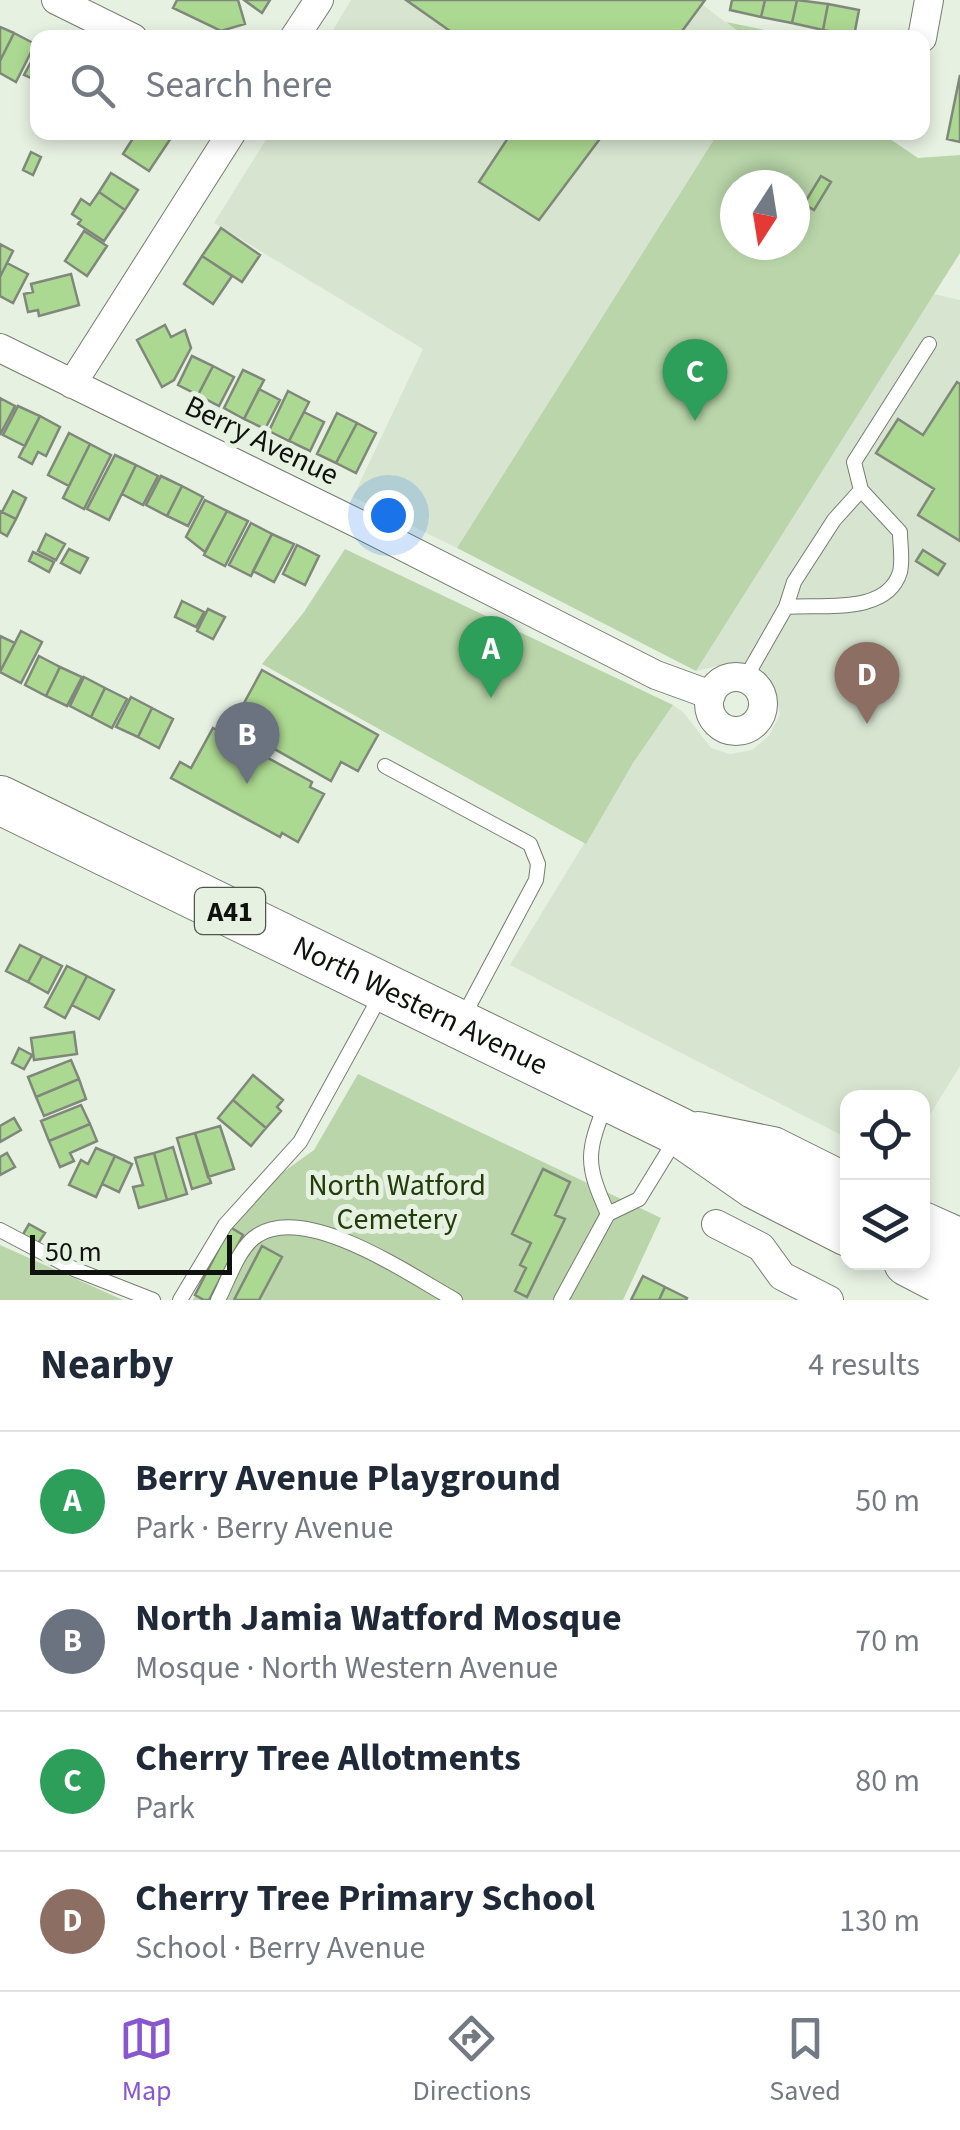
<!DOCTYPE html>
<html lang="en">
<head>
<meta charset="utf-8">
<style>
  :root { --surface:#fff; --page:#f6f6f7; --text:#1f2937; --muted:#747a83; --line:#e0e1e3; --accent:#8857d0 }
  body { margin:0; font-family:"Source Sans 3",sans-serif; background:var(--page); color:var(--text) }
  .controls { position:absolute; right:30px; bottom:30px; display:grid; overflow:hidden; border-radius:20px; box-shadow:0 5px 15px #0003 }
  .controls button { width:90px; height:90px; display:grid; place-items:center; padding:0; border:0; border-bottom:2px solid var(--line); background:var(--surface); color:var(--text); font:50px sans-serif }
  .compass { position:absolute; left:720px; top:170px; width:90px; height:90px; border-radius:50%; background:var(--surface); box-shadow:0 5px 15px #0003; rotate:192deg }
  .scale { position:absolute; left:30px; bottom:25px; width:202px; box-sizing:border-box; padding-left:10px; border:5px solid #0f120d; border-top:0; font-size:28px; line-height:35px; white-space:nowrap; color:#0f120d; -webkit-text-stroke:8px #e7f1e2; paint-order:stroke }
  .you { position:absolute; left:388px; top:515px; width:35px; height:35px; margin:-25px; border:8px solid #fff; border-radius:50%; background:#1a73e8; box-shadow:0 0 0 15px #1a73e833 }
  .badge { display:grid; place-items:center; width:65px; height:65px; border-radius:50%; background:var(--accent); color:#fff; font-size:32px; font-weight:700 }
  .pin { position:absolute; translate:-50% -82px; filter:drop-shadow(0 2px 5px #0008) }
  .pin::after { content:''; position:absolute; top:52px; width:35px; height:30px; background:inherit; clip-path:polygon(0 0,100% 0,50% 100%) }
  .list { margin:0; padding:0; list-style:none }
  h2 { display:flex; justify-content:space-between; align-items:center; height:130px; margin:0; padding:0 40px; font-size:42px }
  h2 small { font-size:32px; font-weight:400; color:var(--muted) }
  .list li { display:grid; grid-template-columns:65px 1fr auto; gap:30px; align-items:center; box-sizing:border-box; height:140px; padding:0 40px; border-top:2px solid var(--line) }
  .list b { display:block; font-size:38px; white-space:nowrap }
  .list p { margin:0; font-size:32px; white-space:nowrap; color:var(--muted) }
  .list em { font-size:32px; font-style:normal; color:var(--muted) }
  .icon { flex:none; width:55px; height:55px; fill:none; stroke:currentColor; stroke-width:2; stroke-linecap:round; stroke-linejoin:round }
  .map { position:relative; flex:none; width:960px; height:1300px; overflow:hidden }
  .search { position:absolute; background:var(--surface); box-shadow:0 5px 15px #0003; left:30px; right:30px; top:30px; height:110px; display:flex; align-items:center; gap:25px; box-sizing:border-box; padding:0 35px; border-radius:20px; color:var(--muted); font-size:38px }
  .sheet { height:690px; background:var(--surface) }
  nav { display:flex; justify-content:space-around; align-items:center; box-sizing:border-box; height:140px; border-top:2px solid var(--line); background:var(--surface); font-size:28px; color:var(--muted) }
  nav a { display:grid; justify-items:center; gap:5px }
  nav .on { color:var(--accent) }
  .map>svg:first-child { display:block }
  .built { fill:#d7e5d0 }
  .green { fill:#b9d5a9; fill-rule:evenodd }
  .building { fill:#acd991; stroke:#7f887a; stroke-width:2.5 }
  .lines { fill:none; stroke-linecap:round; stroke-linejoin:round }
  .lane-casing { stroke:#757d70; stroke-width:16 }
  .street-casing { stroke:#757d70; stroke-width:30 }
  .highway-casing { stroke:#757d70; stroke-width:50 }
  .lane { stroke:#fff; stroke-width:14 }
  .street { stroke:#fff; stroke-width:28 }
  .highway { stroke:#fff; stroke-width:48 }
  .labels { text-anchor:middle; stroke-width:10; stroke-linejoin:round; paint-order:stroke }
  .shield { fill:#e7f1e2; stroke:#50554d; stroke-width:2.5 }
  .shield-label { font-size:28px; font-weight:bold; fill:#0f120d }
  .street-label { font-size:30px; fill:#0f120d; stroke:#e7f1e2 }
  .park-label { font-size:30px; fill:#213d0a; stroke:#e7f1e2 }
</style>
</head>
<body>
<div class="map">
<svg width="960" height="1300" viewBox="0 0 960 1300">
  <rect width="100%" height="100%" fill="#e7f1e2"/>
  <!-- built -->
  <path class="built" d="M351,0H705L703,5L745,37L328,38Z
    M270,133H718L457,548L353,497L423,349L214,223Z
    M934,294L960,300V1066L923,1126L922,1098H848L847,1138L510,965L633,763L673,705L684,713L711,748L730,754L752,750L769,736L780,714L775,690L762,670L746,663H731L696,671Z"/>
  <!-- green -->
  <path class="green" d="M726,22L799,37H745Z
    M718,133H881L918,158L960,155V253L696,671L457,548ZM735,185H795V245H735Z
    M345,549L673,705L633,763L586,844L262,664L304,612Z
    M358,1074L661,1218L623,1300H193L230,1227L272,1180L314,1150Z
    M0,1245L123,1300H0Z"/>
  <!-- building -->
  <path class="building" d="M177,0H238L245,24L221,31L173,8Z
    M244,0H270L262,13Z
    M406,0H705L677,38H460Z
    M732,0H765L761,17L730,10Z
    M765,0H797L792,23L761,17Z
    M797,0L828,4L823,30L792,23Z
    M828,4L859,10L854,36L823,30Z
    M0,27L14,33L0,61Z
    M14,33L35,44L16,82L0,73V61Z
    M38,49V81L24,75Z
    M960,75V142L947,139Z
    M137,132H175L149,171L123,154Z
    M512,132H605L539,220L479,182Z
    M31,152L41,157L33,175L23,170Z
    M111,173L138,190L125,210L99,192Z
    M821,176L831,182L814,210L804,204Z
    M99,192L125,210L104,241L78,224L81,220L72,214L81,199L90,205Z
    M221,228L260,255L242,282L202,256Z
    M84,231L107,246L87,276L65,261Z
    M0,244L13,251L0,277Z
    M202,256L232,276L213,304L184,284Z
    M7,263L28,274L13,303L0,296V277Z
    M71,274L79,305L39,316L38,310L28,312L24,294L33,292L31,284Z
    M165,325L171,337L185,330L191,348L174,380L162,387L137,340Z
    M192,356L213,366L198,395L178,385Z
    M213,366L234,377L219,406L198,395Z
    M243,370L264,380L244,419L224,408Z
    M957,382L960,384V541L918,515L934,489L876,453L898,419L923,435Z
    M259,389L280,400L265,429L244,419Z
    M288,391L309,402L289,441L269,431Z
    M0,398L15,406L0,435Z
    M18,406L40,416L25,446L3,435Z
    M304,412L324,422L310,451L289,441Z
    M337,413L357,423L336,463L317,454Z
    M40,416L60,427L46,456L38,452L32,464L19,457Z
    M357,423L376,433L356,473L336,463Z
    M69,433L90,444L69,486L48,475Z
    M90,444L111,455L84,509L63,498Z
    M115,455L136,465L109,520L87,509Z
    M136,465L158,476L143,505L122,494Z
    M161,476L182,486L167,516L146,505Z
    M182,486L203,497L188,526L167,516Z
    M13,491L26,498L16,519L2,512Z
    M205,500L227,511L205,552L186,537Z
    M0,511L16,519L7,536L0,532Z
    M227,511L248,521L225,566L204,555Z
    M251,523L272,534L251,576L229,565Z
    M46,534L65,544L56,560L38,551Z
    M272,534L294,544L274,582L253,571Z
    M297,545L319,556L305,585L283,574Z
    M69,549L88,558L80,573L61,563Z
    M923,550L945,564L938,575L916,561Z
    M33,552L54,562L49,572L29,561Z
    M182,601L204,612L196,627L175,617Z
    M208,609L225,617L213,639L197,631Z
    M21,631L42,642L21,683L0,672Z
    M0,636L15,643L0,672Z
    M39,656L60,667L46,696L25,685Z
    M60,667L82,677L67,706L46,696Z
    M262,670L378,735L358,771L341,762L331,781L232,725Z
    M84,677L105,688L91,717L70,706Z
    M105,688L127,699L112,728L91,717Z
    M131,697L152,708L138,737L116,727Z
    M152,708L173,719L159,748L138,737Z
    M213,728L312,782L310,787L324,794L298,842L282,833L280,837L171,778L180,762L191,768Z
    M20,945L42,956L28,982L6,971Z
    M42,956L62,966L48,993L28,982Z
    M67,966L87,976L65,1018L45,1007Z
    M87,976L114,990L99,1019L72,1005Z
    M74,1032L77,1054L34,1060L31,1038Z
    M19,1048L32,1055L24,1069L12,1063Z
    M71,1060L79,1079L36,1097L28,1077Z
    M253,1075L283,1100L277,1107L281,1111L266,1128L233,1100Z
    M79,1079L86,1099L44,1116L36,1097Z
    M233,1100L266,1128L251,1146L218,1118Z
    M81,1105L90,1124L49,1141L41,1121Z
    M14,1118L21,1130L0,1142V1126Z
    M90,1124L97,1141L70,1153L74,1161L60,1167L49,1141Z
    M220,1126L234,1169L208,1177L195,1133Z
    M195,1133L211,1183L192,1189L177,1138Z
    M173,1147L187,1194L167,1200L154,1153Z
    M96,1148L115,1156L96,1197L69,1185L81,1160L88,1164Z
    M7,1153L15,1167L0,1175V1157Z
    M154,1153L167,1200L139,1208L133,1187L143,1185L135,1158Z
    M115,1156L132,1164L119,1192L102,1184Z
    M543,1169L570,1182L555,1215L565,1219L527,1297L515,1291L526,1268L520,1265L531,1243L512,1234Z
    M29,1224L45,1233L37,1245L22,1236Z
    M230,1227L243,1235L209,1300H204L195,1295Z
    M262,1246L282,1257L259,1300H234Z
    M643,1276L665,1287L659,1300H631Z
    M665,1287L687,1298L686,1300H659Z"/>
  <g class="lines">
    <!-- lane casing -->
    <g class="lane-casing">
      <path id="lane" d="M861,490L854,462L929,344
        M745,679L786,607L794,582L834,520L861,490L900,532C900,545 903,560 900,572C887,615 823,604 786,607
        M385,766L530,844L538,864L536,880L462,1019
        M607,1101C586,1153 585,1163 608,1214
        M0,1230L74,1269L153,1300
        M180,1300L225,1225L300,1142L382,993
        M218,1300C228,1281 239,1246 258,1235C308,1204 410,1275 455,1300
        M561,1300L608,1214L639,1199L677,1137"/>
    </g>
    <!-- street casing -->
    <g class="street-casing">
      <path id="street" d="M56,0L133,38
        M294,38L319,0
        M922,38L929,0
        M0,348L355,522L656,675L711,695
        M72,384L232,132
        M709 704a27 27 0 1 1 54 0a27 27 0 1 1-54 0Z
        M716,1224L761,1247L782,1276L829,1300"/>
    </g>
    <!-- highway casing -->
    <g class="highway-casing">
      <g id="highway">
        <path id="s1" d="M0,800L680,1132L756,1185L848,1232"/>
        <path d="M698,1136L772,1151L848,1189"/>
        <path d="M922,1226L960,1243"/>
        <path d="M908,1262L960,1289"/>
      </g>
    </g>
    <!-- lane -->
    <use href="#lane" class="lane"/>
    <!-- street -->
    <use href="#street" class="street"/>
    <!-- highway -->
    <use href="#highway" class="highway"/>
  </g>
  <g class="labels">
    <!-- shield labels -->
    <rect class="shield" x="195" y="888" width="70" height="46" rx="8"/>
    <g class="shield-label">
      <text x="230" y="921">A41</text>
    </g>
    <!-- street labels -->
    <g class="street-label">
      <text transform="translate(262 440) rotate(26)" y="10">Berry Avenue</text>
      <text dy="10" stroke="none"><textPath href="#s1" startOffset="468">North Western Avenue</textPath></text>
    </g>
    <!-- park labels -->
    <g class="park-label">
      <text x="397" y="1195">North Watford<tspan x="397" dy="34">Cemetery</tspan></text>
    </g>
  </g>
</svg>
<div class="controls">
<button><svg class="icon" aria-label="locate" viewBox="0 0 24 24"><circle cx="12" cy="12" r="6"/><path d="M12 2v4M12 18v4M2 12h4M18 12h4"/></svg></button>
<button><svg class="icon" aria-label="layers" viewBox="0 0 24 24"><path d="M12 4l9 5-9 5-9-5zM3 14l9 5 9-5"/></svg></button>
</div>
<svg class="compass" viewBox="-18 -18 36 36"><path d="M0-13l5 13h-10z" fill="#e53935"/><path d="M0 13l5-13h-10z" fill="#747a83"/></svg>
<div class="scale">50 m</div>
<div class="you"></div>
<div class="pin badge" style="left:491px;top:698px;background:#2e9e5b">A</div>
<div class="pin badge" style="left:247px;top:784px;background:#6b7280">B</div>
<div class="pin badge" style="left:695px;top:421px;background:#2e9e5b">C</div>
<div class="pin badge" style="left:867px;top:724px;background:#8d6e63">D</div>
<div class="search"><svg class="icon" aria-label="search" viewBox="0 0 24 24"><circle cx="10" cy="10" r="6"/><path d="M15 15l6 6"/></svg>Search here</div>
</div>
<section class="sheet">
<h2>Nearby<small>4 results</small></h2>
<ul class="list">
<li><span class="badge" style="background:#2e9e5b">A</span><div><b>Berry Avenue Playground</b><p>Park · Berry Avenue</p></div><em>50 m</em></li>
<li><span class="badge" style="background:#6b7280">B</span><div><b>North Jamia Watford Mosque</b><p>Mosque · North Western Avenue</p></div><em>70 m</em></li>
<li><span class="badge" style="background:#2e9e5b">C</span><div><b>Cherry Tree Allotments</b><p>Park</p></div><em>80 m</em></li>
<li><span class="badge" style="background:#8d6e63">D</span><div><b>Cherry Tree Primary School</b><p>School · Berry Avenue</p></div><em>130 m</em></li>
</ul>
</section>
<nav>
<a class="on"><svg class="icon" aria-label="map" viewBox="0 0 24 24"><path d="M3 6l6-2 6 2 6-2v14l-6 2-6-2-6 2zM9 4v14M15 6v14"/></svg>Map</a>
<a><svg class="icon" aria-label="directions" viewBox="0 0 24 24"><path d="M12 3l9 9-9 9-9-9zM9 14v-3h6M13 9l2 2-2 2"/></svg>Directions</a>
<a><svg class="icon" aria-label="saved" viewBox="0 0 24 24"><path d="M7 4h10v16l-5-4-5 4z"/></svg>Saved</a>
</nav>
</body>
</html>
